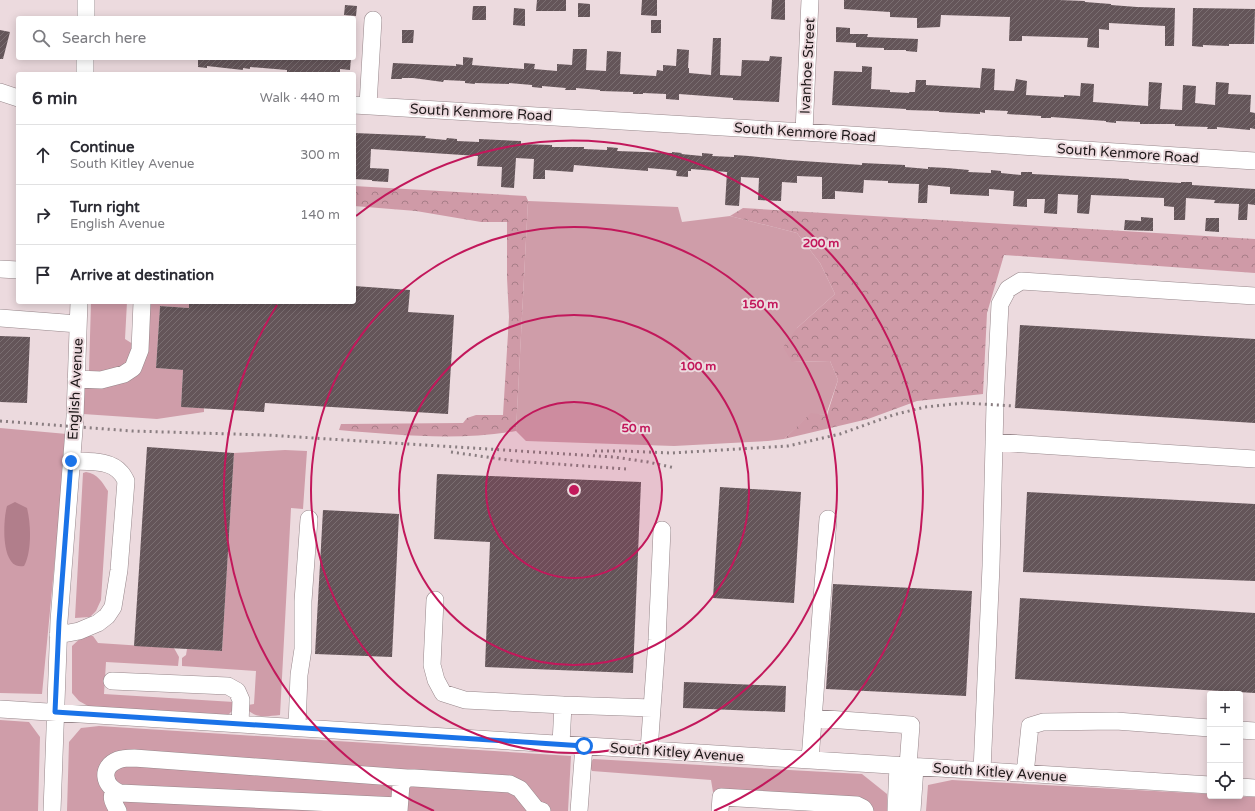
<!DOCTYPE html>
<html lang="en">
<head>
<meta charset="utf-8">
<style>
  :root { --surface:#fff; --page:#f7f7f7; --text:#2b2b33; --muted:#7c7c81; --line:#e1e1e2 }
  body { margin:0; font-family:"Varela Round",sans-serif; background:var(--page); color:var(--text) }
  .controls { position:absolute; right:12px; bottom:12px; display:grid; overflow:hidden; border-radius:4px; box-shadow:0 2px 10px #0003 }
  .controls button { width:36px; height:36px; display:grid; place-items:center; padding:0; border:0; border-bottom:1px solid var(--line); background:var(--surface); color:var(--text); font:20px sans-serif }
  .stop { position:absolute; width:12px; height:12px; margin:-9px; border:3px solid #1a73e8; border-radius:50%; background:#fff }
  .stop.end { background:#1a73e8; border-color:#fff; box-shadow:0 1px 4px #0008 }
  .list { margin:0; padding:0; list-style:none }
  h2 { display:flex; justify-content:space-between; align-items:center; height:52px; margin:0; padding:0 16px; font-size:17px }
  h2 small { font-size:13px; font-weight:400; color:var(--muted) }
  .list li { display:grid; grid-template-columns:26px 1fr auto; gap:12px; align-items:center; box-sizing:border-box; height:60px; padding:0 16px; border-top:1px solid var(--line) }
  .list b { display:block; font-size:15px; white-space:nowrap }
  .list p { margin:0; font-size:13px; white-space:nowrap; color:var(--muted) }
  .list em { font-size:13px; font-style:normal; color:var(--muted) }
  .icon { flex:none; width:22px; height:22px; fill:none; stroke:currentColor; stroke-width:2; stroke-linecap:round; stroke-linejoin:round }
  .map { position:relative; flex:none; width:1255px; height:811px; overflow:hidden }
  .search { position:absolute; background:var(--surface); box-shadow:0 2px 10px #0003; left:16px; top:16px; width:340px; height:44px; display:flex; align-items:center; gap:10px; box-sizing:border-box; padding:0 14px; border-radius:4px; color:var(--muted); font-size:15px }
  .panel { position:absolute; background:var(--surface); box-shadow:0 2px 10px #0003; left:16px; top:72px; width:340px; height:232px; border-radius:4px }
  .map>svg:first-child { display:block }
  .grass { fill:#cf9da9 }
  .forest { fill:url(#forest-crowns) }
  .water { fill:#b17e8b }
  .building { fill:url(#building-hatch) }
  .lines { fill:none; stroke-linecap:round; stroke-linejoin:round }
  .minor-casing { stroke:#97878b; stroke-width:18 }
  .minor { stroke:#fff; stroke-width:17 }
  .rail { stroke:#8a7e81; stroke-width:3; stroke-dasharray:2 4; stroke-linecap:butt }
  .route { stroke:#1a73e8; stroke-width:5 }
  .ring { fill:none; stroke:#c2185b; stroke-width:2 }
  .labels { text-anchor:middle; stroke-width:4; stroke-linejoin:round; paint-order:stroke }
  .street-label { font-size:14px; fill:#1f191a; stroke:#ecdade }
  .centre { fill:#c2185b; stroke:#ecdade; stroke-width:2 }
  .ring-label { font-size:12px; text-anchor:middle; font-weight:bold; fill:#c2185b; stroke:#ecdade; stroke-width:4; stroke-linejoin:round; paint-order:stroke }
</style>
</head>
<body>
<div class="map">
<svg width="1255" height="811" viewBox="0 0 1255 811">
  <defs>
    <pattern id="forest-crowns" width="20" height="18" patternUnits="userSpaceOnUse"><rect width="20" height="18" fill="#cf9aa7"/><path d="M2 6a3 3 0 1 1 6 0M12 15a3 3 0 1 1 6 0" fill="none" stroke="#a77d87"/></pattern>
    <pattern id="building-hatch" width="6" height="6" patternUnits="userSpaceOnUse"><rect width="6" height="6" fill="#645559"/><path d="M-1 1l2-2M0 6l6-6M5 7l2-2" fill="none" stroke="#7a6e71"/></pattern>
  </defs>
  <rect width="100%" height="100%" fill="#ecdade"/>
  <!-- grass -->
  <path class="grass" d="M528,201L678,207L682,222L730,216L797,233L820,263L835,294L797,328L792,362L830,361L838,380L826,415L811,414L784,439L768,441L674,446L526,441L516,431Z
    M91,302H127L125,339L136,346L127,368L93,375L89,371Z
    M150,302H189V308L160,306L156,368L183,370L181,407L204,408V412L157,419L83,414L85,388L93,384L127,378Z
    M0,428L67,434L42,694L0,693Z
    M285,450L307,451L303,509L291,508L280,715C268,716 257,719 248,710V705L254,704L256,671L182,666V658L186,655L187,649L222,651L234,453Z
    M86,472C98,474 102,482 108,491L101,600L96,611L90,617L75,618L83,473Z
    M84,635L93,636L98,643L174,648L179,657L178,666L106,662L104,694L234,702L233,710L227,716L88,706L79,701L72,693V646Z
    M0,720L29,722L40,737L38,811H0Z
    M99,726L571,756L568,811H67L69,742L81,728Z
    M593,759L862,774L887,794V811H867L851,800L713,792L711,780L592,771L589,765Z
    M952,780L1210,794V796L1255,797V811H926L928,785Z"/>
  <!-- forest -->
  <path class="forest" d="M354,186L526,196L528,201L516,431C458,441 397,435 339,430L341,424L463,423L467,418L476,415H503L509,317L507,278V222H481L416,211L354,206Z
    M743,208L1255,239V273L1004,255L987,313L983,394L917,401L868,419L784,439L811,413L827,415L838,380L830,361L792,362L783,347L797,328L835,294L820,263L797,233L730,216Z"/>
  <!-- water -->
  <path class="water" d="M15,502L27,508C31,524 32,551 24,566C0,571 3,520 7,506Z"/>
  <!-- building -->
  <path class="building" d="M537,0H566V11H536Z
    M642,0H657V16L641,15Z
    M772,0H785V20L771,19Z
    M844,0H1059L1085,1V2L1111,4V5L1137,7L1175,8L1174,46H1165V26L1109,23V30L1099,29V48L1087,47L1088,38L1022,36V41H1009L1010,17L941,15L940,27L917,28V18L890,17V12L844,9Z
    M578,3L590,4V17H578Z
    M345,5L357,6L356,16L344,15Z
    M473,6H486V20H472Z
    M514,8L525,9V26L513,25Z
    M1193,8L1255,9L1254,44H1229V46L1203,45V47L1192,46Z
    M651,20H661V33H651Z
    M836,27L850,28V34H868L867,37L918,39L917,52L906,51V50H884V48L856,47V43L836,42Z
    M0,30L10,32L3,59H0Z
    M402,30H414L413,43H402Z
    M713,38H721L720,75L741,76L742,60L769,61L770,56L782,57L779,102L733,100V98L679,94V100L666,99V94L643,93V94H633V92L600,91V90L576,88V90H565L566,88L542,86V88L532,87V85L509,83V84L475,83V84L465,83V81L444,80L443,82L413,78H402V79H391L393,63L456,66V64L463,65V57L473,58L472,65L524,69V63L535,64L534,69L557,71V64L572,65L573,49H587L586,70L606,71L607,51L621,52L620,74L656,76L657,70L663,71V65L676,66L677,49L689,50L688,68H689V73L711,75Z
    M198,58H351L350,70L340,69V74L307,72V73L287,72V70L250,67V69L243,68V70L207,66V68L198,67Z
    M862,66L872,67L871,89L890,90V92L909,93V92H915L916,80H926V85L980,88L982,68L995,69L994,90L1014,91L1016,79L1027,81L1026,95L1064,97V95L1080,96L1081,83L1094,84L1093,102L1148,106L1149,82L1162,83L1160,109L1182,110L1183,85L1196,86L1195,103L1215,105L1216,82L1229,83L1228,94L1251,95L1250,112L1255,113V129L1250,128V130L1217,127V129H1207L1208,127L1175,126V124H1140V122L1116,121V123L1106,122V121L1051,117V118H1041V116L1007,114L1008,111L985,110V113L980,112V114L939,112V111L906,110V109L832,105L834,71L862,72Z
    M354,133L426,136L425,138L446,140L447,138L457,139V141L479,142V139L521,141V144L552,145V147H584V149L607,150V147L618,148L617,151L672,153V152L682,153L681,154L702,156V153L713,154L712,156L734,157V155L749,156L788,160L862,165V163L905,165V167L928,169V167L947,168L969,170L968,172L991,173V170L1001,171V173L1021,175V172H1032V174L1129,179V180L1181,183V182H1192V185L1255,189V205L1248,204L1247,220H1238L1239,204L1214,203L1215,200L1186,198L1185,220H1174V207L1164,206V198L1091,195L1089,214L1077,213L1078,195L1058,194L1057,214L1044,213L1045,199H1027V207L1013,206L1014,191L989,189V196L950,194V187L928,185L927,203H918L919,184L888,183V181L864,180L863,193L835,191V199H822V177L797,176V183L782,182L781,201L758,200L759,178L741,177L739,206L725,205L727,172L691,169V171H688V177L676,176L677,171L671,170L648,168V171L574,165L573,172L545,170V179H533L534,159L516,158L514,188L501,187L502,167L477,166L478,156L371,149L370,168L389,169L388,182L372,181V180L354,179Z
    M1141,217L1153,218V231L1124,230L1125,220L1141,221Z
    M1206,218H1219V232L1205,231Z
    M354,286L410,290L408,312L454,315L448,414L265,403L264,412L181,407L183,370L156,368L160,306L189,308V302H354Z
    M1020,325L1255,339V423L1015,408Z
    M0,336L30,337L27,403L0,402Z
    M147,447L234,453L222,651L134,646Z
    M437,474L641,482L633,673L485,667L490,542L434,539Z
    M720,487L801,492L794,603L713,598Z
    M1027,492L1255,504V581L1023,572Z
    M323,510L399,514L392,657L315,654Z
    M833,584L972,591L966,696L826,689Z
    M1020,598L1255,613V693L1015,679Z
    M684,682L786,686L785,712L683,708Z"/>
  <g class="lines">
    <!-- minor casing -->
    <g class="minor-casing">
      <path id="minor" d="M86,18V0
        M85,74V58
        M0,92L18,98
        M354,105L804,132L1255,161
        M368,105L373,20
        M804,132L810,0
        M0,269L18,270
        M0,318L78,324
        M76,379L101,380L124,374L133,368L140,350L142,302
        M994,442L1255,459
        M435,600L432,665L436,680L443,693L465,700L563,705L561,744
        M58,635L79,631L98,623L107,616L113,607L119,570L126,481C125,479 123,475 121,473C110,459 87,462 71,461
        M112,681L228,686L237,691L241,700L240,724
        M563,705L652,708
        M0,709L1210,785
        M813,718L911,725L908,766
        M297,727L299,675L303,649V601L309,519
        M1240,730L1255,731
        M649,750L657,640L662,530
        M810,760L828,519
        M982,771L991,566L995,404L1000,304L1008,289L1021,281L1255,296
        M1025,774L1030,726L1043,722L1116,721L1210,728
        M1240,787L1255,788
        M114,790C110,799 114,803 118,811
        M399,806L120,793C103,786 100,767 118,760C123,758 129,758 134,758L407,778
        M52,811L59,621L75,417L79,302
        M399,811L401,784L407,778H414L510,784L520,789L536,809L542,811
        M579,811L584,746
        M720,811L721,797L857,805L863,808L865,811
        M896,811L898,766
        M912,811L915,767"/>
    </g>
    <!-- minor -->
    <use href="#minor" class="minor"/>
    <!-- rail -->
    <path class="rail" d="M0,421L132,431L266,435L614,457L648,462L675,468
      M595,451H622L672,453L788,446L840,434L893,415L925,407L964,403L1015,406
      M451,452L515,461L626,469"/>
  </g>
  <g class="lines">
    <!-- route -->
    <path class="route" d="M71,461L59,622L55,712L584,746"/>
  </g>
  <!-- distance rings -->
  <circle cx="574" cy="490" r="88" fill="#c2185b" fill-opacity=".12"/>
  <g class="ring">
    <circle cx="574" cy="490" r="88"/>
    <circle cx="574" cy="490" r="175"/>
    <circle cx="574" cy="490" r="263"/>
    <path d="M434 811A350 350 0 0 1 277 305M356 216A350 350 0 1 1 714 811"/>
  </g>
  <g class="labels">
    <!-- street labels -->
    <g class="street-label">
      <text transform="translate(807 66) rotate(-87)" y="5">Ivanhoe Street</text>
      <text transform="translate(481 112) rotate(3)" y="5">South Kenmore Road</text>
      <text transform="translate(805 132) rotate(4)" y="5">South Kenmore Road</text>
      <text transform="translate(1128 153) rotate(4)" y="5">South Kenmore Road</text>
      <text transform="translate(75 389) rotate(-87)" y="5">English Avenue</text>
      <text transform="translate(677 752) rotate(4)" y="5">South Kitley Avenue</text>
      <text transform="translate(1000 772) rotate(4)" y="5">South Kitley Avenue</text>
    </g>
  </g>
  <circle cx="574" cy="490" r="6" class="centre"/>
  <g class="ring-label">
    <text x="821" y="247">200 m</text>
    <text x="760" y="308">150 m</text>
    <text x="698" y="370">100 m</text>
    <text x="636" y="432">50 m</text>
  </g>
</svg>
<div class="controls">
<button>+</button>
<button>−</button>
<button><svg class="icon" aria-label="locate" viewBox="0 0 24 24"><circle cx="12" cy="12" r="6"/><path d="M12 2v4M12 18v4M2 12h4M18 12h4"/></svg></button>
</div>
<div class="stop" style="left:584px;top:746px"></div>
<div class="stop end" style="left:71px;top:461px"></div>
<div class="search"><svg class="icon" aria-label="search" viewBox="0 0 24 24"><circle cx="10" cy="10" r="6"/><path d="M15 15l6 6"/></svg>Search here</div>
<section class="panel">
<h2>6 min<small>Walk · 440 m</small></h2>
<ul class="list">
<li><svg class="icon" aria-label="ahead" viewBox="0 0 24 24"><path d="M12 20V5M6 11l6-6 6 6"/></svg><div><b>Continue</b><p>South Kitley Avenue</p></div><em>300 m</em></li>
<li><svg class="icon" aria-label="right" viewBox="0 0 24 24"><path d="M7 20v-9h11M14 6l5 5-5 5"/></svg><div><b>Turn right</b><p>English Avenue</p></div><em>140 m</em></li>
<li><svg class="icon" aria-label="arrive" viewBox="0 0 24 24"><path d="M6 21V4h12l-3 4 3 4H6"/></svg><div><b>Arrive at destination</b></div></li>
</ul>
</section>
</div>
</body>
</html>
